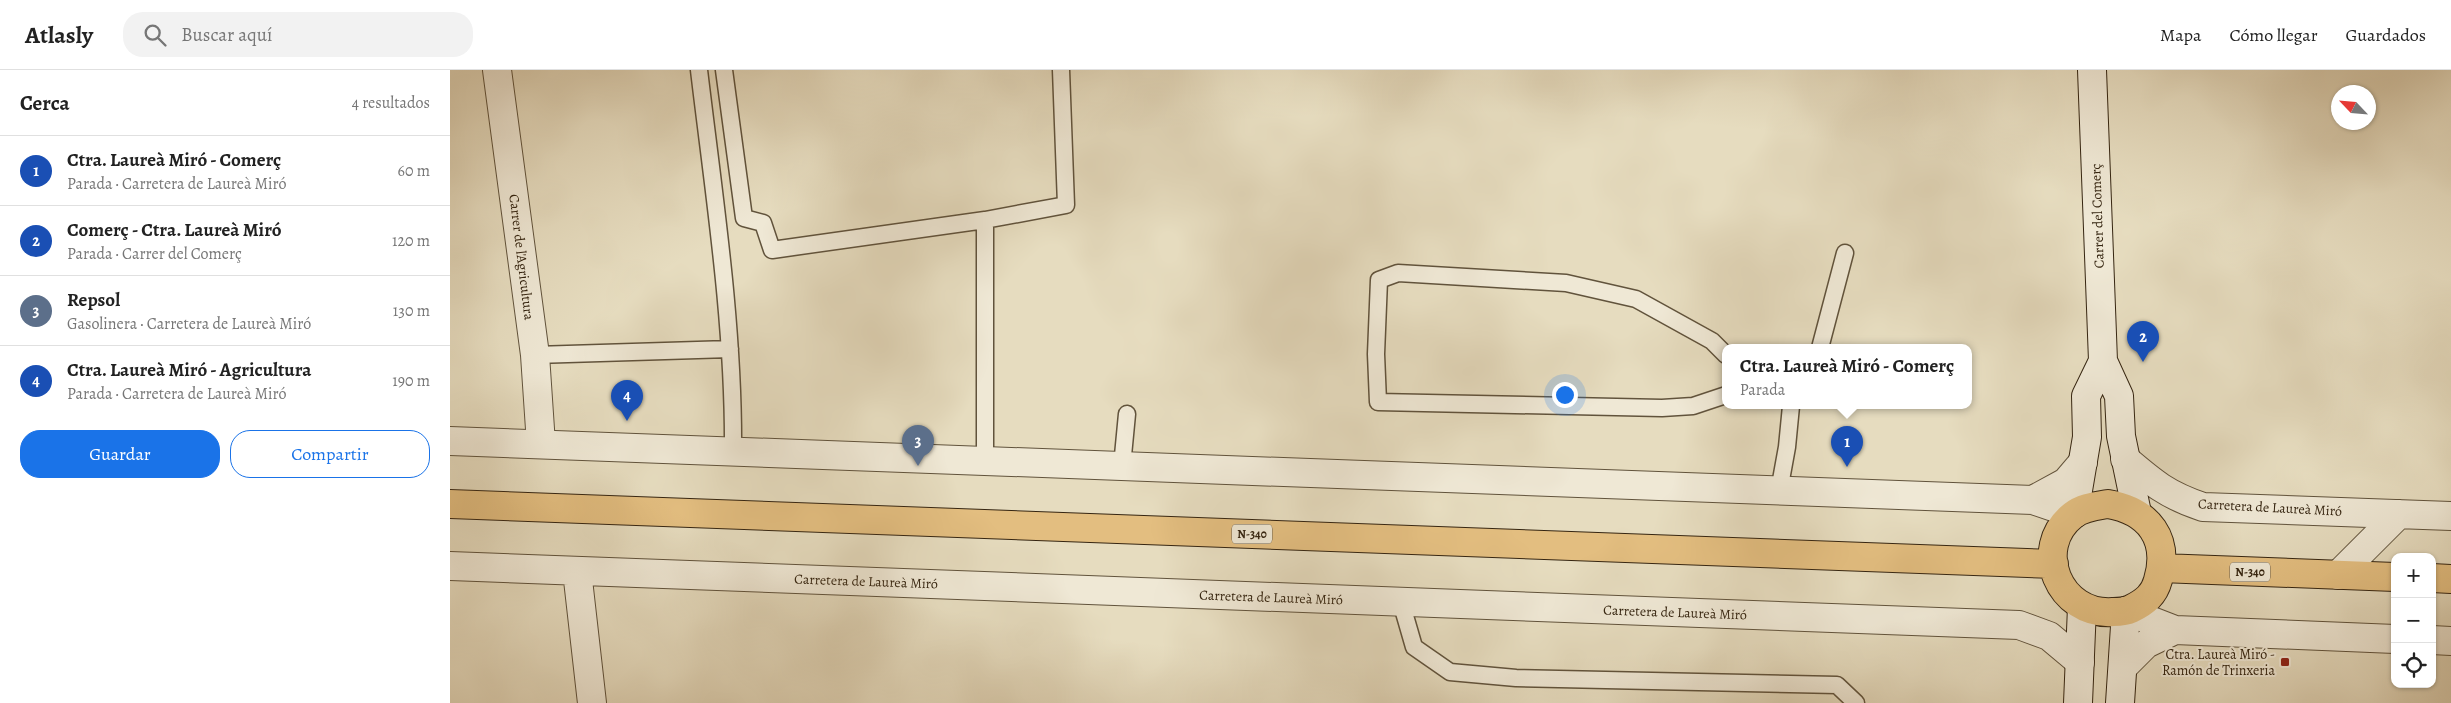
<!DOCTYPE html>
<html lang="es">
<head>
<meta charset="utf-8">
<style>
  :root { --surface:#fff; --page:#f2f2f2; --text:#222; --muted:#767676; --line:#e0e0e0; --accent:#1a73e8 }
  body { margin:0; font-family:Alegreya,serif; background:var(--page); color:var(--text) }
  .controls { position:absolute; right:15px; bottom:15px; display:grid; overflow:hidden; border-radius:10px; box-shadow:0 1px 4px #0004 }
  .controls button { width:45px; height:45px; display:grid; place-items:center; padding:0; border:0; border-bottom:1px solid var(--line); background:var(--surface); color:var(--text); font:25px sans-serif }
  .compass { position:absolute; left:1881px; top:15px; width:45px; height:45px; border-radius:50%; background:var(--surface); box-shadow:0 1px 4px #0004; rotate:296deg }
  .you { position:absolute; left:1114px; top:324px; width:18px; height:18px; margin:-12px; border:4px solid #fff; border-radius:50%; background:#1a73e8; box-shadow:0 0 0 8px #1a73e833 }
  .badge { display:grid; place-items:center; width:32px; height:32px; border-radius:50%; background:var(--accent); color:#fff; font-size:16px; font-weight:700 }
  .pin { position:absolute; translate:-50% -41px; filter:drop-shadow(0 1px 2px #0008) }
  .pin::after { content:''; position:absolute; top:26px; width:18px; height:15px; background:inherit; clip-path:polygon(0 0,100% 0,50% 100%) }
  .popup { position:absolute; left:1272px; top:274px; width:250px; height:65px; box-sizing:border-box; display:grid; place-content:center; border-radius:10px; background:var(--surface); filter:drop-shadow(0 1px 4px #0005); font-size:16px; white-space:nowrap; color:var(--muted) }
  .popup b { font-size:19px; color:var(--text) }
  .popup::after { content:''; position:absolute; left:50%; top:100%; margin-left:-10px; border:10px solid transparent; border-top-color:var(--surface) }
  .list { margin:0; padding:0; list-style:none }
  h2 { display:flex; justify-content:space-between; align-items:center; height:65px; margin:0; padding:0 20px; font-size:21px }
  h2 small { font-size:16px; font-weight:400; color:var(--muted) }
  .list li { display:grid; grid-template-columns:32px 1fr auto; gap:15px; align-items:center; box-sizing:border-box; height:70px; padding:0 20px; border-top:1px solid var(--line) }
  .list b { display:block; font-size:19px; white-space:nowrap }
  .list p { margin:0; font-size:16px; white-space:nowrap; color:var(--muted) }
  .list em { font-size:16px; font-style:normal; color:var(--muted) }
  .actions { display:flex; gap:10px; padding:15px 20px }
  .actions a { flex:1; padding:11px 0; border:1px solid var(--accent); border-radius:20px; text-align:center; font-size:18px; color:var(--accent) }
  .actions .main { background:var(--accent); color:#fff }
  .icon { flex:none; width:28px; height:28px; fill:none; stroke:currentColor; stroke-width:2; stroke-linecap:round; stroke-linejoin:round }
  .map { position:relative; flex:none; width:2001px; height:633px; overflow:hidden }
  header { display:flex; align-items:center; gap:30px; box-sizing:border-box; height:70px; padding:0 25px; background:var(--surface); border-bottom:1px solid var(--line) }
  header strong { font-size:24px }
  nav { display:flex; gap:28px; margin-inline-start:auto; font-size:18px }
  .search { width:350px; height:45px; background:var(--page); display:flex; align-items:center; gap:12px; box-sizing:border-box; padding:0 18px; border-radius:20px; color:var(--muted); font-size:19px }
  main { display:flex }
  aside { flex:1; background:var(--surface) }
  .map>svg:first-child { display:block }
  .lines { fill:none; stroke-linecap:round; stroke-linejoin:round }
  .lane-casing { stroke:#61533c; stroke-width:19 }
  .street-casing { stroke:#61533c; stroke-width:30 }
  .secondary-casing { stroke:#352511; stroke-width:30 }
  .primary-casing { stroke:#352511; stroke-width:30 }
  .lane { stroke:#efe8d5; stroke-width:16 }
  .street { stroke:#efe8d5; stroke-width:28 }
  .secondary { stroke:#efe8d5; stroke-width:28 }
  .primary { stroke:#e3be80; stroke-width:28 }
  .poi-dot { fill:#8f2418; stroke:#efe8d5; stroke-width:2 }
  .labels { text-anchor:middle; stroke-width:4; stroke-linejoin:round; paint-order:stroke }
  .shield { fill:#efe8d5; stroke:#6d604c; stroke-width:1 }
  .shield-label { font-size:12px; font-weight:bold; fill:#352511 }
  .street-label { font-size:14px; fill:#352511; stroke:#efe8d5 }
  .poi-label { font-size:14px; fill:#352511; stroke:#efe8d5; text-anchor:end }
</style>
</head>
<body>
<header>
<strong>Atlasly</strong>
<div class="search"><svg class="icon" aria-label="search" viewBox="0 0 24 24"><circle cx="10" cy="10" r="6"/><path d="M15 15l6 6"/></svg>Buscar aquí</div>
<nav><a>Mapa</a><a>Cómo llegar</a><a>Guardados</a></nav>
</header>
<main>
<aside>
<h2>Cerca<small>4 resultados</small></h2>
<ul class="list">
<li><span class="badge" style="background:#1a4fb4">1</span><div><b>Ctra. Laureà Miró - Comerç</b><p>Parada · Carretera de Laureà Miró</p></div><em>60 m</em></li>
<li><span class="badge" style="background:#1a4fb4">2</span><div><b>Comerç - Ctra. Laureà Miró</b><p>Parada · Carrer del Comerç</p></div><em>120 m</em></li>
<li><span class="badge" style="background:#5c6f8a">3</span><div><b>Repsol</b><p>Gasolinera · Carretera de Laureà Miró</p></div><em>130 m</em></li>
<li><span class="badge" style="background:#1a4fb4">4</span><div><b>Ctra. Laureà Miró - Agricultura</b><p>Parada · Carretera de Laureà Miró</p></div><em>190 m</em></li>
</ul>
<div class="actions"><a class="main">Guardar</a><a>Compartir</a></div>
</aside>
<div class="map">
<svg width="2001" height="633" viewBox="0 0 2001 633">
  <rect width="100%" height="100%" fill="#e6dcbf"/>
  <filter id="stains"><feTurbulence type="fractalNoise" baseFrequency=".004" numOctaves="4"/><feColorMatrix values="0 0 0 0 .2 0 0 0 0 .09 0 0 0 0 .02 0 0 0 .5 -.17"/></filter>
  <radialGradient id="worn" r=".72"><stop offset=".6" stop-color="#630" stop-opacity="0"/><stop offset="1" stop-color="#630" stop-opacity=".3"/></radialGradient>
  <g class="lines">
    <!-- lane casing -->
    <g class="lane-casing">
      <path id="lane" d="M249,0C264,126 284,254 283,381
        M274,0L294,148L313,153L322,180L535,150
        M1370,278L1395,183
        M85,285L280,279
        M1276,285L1262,271L1186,229L1116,213L948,203L929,210L926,284L928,332L1212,338L1243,336L1276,325
        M535,391V150L616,135L611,0
        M672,396L677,344
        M1329,421L1337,377L1341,336
        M951,532L964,577L1000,602L1066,608L1387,615L1406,633"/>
    </g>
    <!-- street casing -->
    <g class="street-casing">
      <path id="street" d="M47,0L85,285L91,374
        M0,371L1583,430L1624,444
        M1675,389C1703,413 1717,425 1753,437L2001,446
        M1583,430L1616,412L1633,392
        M0,496L1569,555L1599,566L1630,592
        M127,501L142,633
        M1888,505L1949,444
        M1676,541L1725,560L1945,569
        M1982,570L2001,571
        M1673,597L1696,574L1725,560"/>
    </g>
    <!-- secondary casing -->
    <g class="secondary-casing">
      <path id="secondary" d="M1642,0L1653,291L1669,326L1671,366L1687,443
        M1624,444L1637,367L1636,326L1653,291
        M1628,633L1632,537
        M1670,633L1676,541"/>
    </g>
    <!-- primary casing -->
    <g class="primary-casing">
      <path id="primary" d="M0,434L1604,494
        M1658,434C1699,441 1720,469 1708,510C1704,525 1695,532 1681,539C1675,542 1669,542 1663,542C1609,546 1581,478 1623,445C1633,437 1646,436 1658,434Z
        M1711,498L1945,507
        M1982,508L2001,509"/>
    </g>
    <!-- lane -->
    <use href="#lane" class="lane"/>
    <!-- street -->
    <use href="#street" class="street"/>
    <!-- secondary -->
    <use href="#secondary" class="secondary"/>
    <!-- primary -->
    <use href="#primary" class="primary"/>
  </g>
  <!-- markers -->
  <rect class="poi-dot" x="1830" y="587" width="10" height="10" rx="2.5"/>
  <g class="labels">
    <!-- shield labels -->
    <g class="shield">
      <rect x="782" y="454.5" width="40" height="19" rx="4"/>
      <rect x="1780" y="492.5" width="40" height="19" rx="4"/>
    </g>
    <g class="shield-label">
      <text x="802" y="468">N-340</text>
      <text x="1800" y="506">N-340</text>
    </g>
    <!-- street labels -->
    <g class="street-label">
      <text transform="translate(1647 146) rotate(-92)" y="5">Carrer del Comerç</text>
      <text transform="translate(72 187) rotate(83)" y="5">Carrer de l'Agricultura</text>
      <text transform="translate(1820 437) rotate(3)" y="5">Carretera de Laureà Miró</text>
      <text transform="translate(416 511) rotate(2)" y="5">Carretera de Laureà Miró</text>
      <text transform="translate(821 527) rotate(2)" y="5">Carretera de Laureà Miró</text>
      <text transform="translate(1225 542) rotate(2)" y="5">Carretera de Laureà Miró</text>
    </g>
    <!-- poi labels -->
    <g class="poi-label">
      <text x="1825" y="589">Ctra. Laureà Miró -<tspan x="1825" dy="16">Ramón de Trinxeria</tspan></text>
    </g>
  </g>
  <rect width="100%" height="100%" filter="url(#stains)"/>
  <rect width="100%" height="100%" fill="url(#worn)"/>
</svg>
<div class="controls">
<button>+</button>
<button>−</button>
<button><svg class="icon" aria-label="locate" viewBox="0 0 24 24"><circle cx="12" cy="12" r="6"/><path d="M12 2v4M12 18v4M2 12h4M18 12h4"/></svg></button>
</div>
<svg class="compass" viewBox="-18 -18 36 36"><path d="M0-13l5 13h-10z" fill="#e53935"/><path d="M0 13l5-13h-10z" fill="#767676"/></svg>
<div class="you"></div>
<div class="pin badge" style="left:1397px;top:397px;background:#1a4fb4">1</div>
<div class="popup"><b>Ctra. Laureà Miró - Comerç</b>Parada</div>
<div class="pin badge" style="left:1693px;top:292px;background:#1a4fb4">2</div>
<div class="pin badge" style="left:468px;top:396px;background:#5c6f8a">3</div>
<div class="pin badge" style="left:177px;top:351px;background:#1a4fb4">4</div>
</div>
</main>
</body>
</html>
